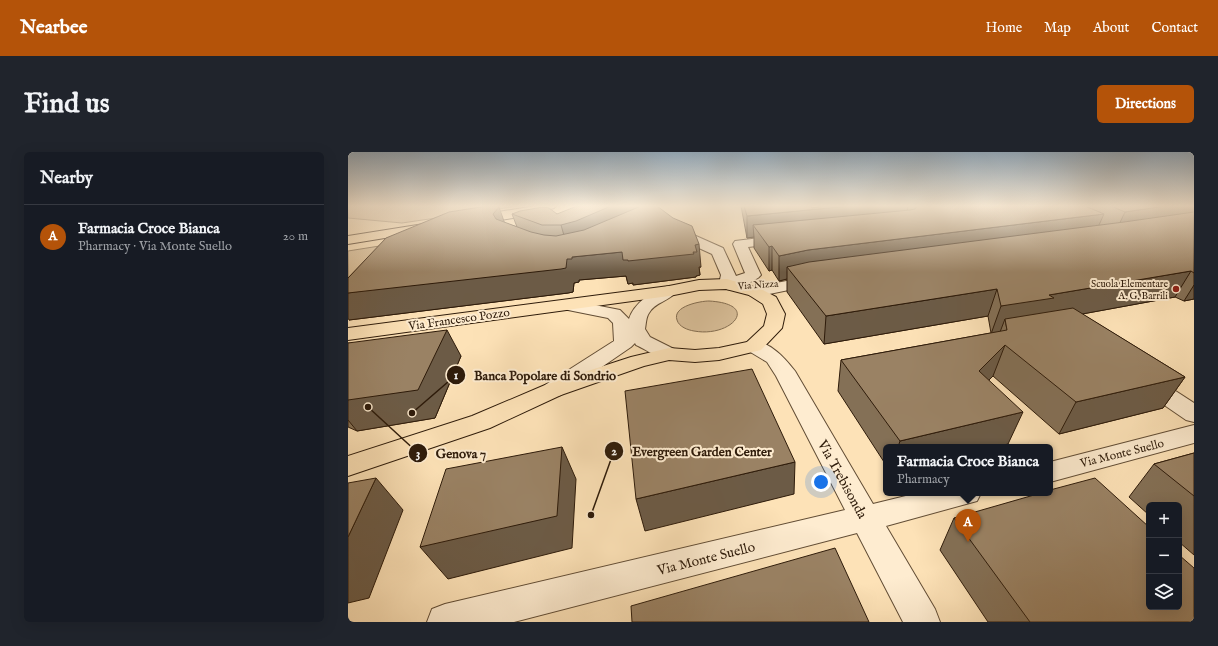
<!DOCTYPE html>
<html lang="en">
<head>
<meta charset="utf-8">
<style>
  :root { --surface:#171b24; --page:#20242c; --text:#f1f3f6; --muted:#9ea1a6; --line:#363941; --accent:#b45309 }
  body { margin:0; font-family:"IM FELL English",serif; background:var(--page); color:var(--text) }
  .controls { position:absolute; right:12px; bottom:12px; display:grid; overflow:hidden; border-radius:6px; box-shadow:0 4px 16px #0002 }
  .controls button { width:36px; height:36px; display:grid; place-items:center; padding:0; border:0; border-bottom:1px solid var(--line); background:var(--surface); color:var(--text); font:20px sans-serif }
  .you { position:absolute; left:473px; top:330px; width:14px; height:14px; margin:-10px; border:3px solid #fff; border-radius:50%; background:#1a73e8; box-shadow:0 0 0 6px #1a73e833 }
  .badge { display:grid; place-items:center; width:26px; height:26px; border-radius:50%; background:var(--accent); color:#fff; font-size:13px; font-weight:700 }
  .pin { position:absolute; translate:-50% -33px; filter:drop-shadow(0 1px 2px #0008) }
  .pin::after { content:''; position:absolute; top:21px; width:14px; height:12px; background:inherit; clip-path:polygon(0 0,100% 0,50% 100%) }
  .popup { position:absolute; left:535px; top:292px; width:170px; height:52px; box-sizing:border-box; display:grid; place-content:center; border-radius:6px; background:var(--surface); filter:drop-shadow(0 1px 3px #0005); font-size:13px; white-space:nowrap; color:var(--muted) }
  .popup b { font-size:15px; color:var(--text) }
  .popup::after { content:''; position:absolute; left:50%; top:100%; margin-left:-8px; border:8px solid transparent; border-top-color:var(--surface) }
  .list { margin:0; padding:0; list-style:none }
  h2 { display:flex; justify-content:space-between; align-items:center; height:52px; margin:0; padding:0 16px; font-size:17px }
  h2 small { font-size:13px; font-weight:400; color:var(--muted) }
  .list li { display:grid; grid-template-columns:26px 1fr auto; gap:12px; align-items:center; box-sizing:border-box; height:64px; padding:0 16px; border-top:1px solid var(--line) }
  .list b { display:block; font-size:15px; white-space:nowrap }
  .list p { margin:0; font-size:13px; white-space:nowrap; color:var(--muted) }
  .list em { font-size:13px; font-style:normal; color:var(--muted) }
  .icon { flex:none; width:22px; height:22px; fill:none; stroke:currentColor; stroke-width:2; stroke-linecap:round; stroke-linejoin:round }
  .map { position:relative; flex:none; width:846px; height:470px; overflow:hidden; border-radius:6px }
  header { display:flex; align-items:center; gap:24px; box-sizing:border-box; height:56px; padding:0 20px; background:var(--accent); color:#fff }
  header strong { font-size:19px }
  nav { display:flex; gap:22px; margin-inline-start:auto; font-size:14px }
  .intro { display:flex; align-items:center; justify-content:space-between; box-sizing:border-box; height:96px; padding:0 24px }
  h1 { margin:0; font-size:28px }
  .button { padding:10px 18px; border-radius:6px; background:var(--accent); color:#fff; font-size:14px; font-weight:700 }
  main { display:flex; gap:24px; padding:0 24px }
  aside { flex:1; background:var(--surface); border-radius:6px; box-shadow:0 4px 16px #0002 }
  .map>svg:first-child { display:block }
  .green { fill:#dac09a; stroke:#846e52 }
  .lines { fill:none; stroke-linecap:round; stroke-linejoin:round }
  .minor-casing { stroke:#624d35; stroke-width:2 }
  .major-casing { stroke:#2e1b0a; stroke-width:2 }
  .minor { fill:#feecd0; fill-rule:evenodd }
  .major { fill:#fde2b7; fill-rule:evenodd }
  .wall { fill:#847056; stroke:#2e1b0a }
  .shaded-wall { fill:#6c5b46; stroke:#2e1b0a }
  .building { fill:#9a8264; stroke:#2e1b0a }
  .poi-dot { fill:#8f2418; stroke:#feecd0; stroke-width:1.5 }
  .labels { text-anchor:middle; stroke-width:4; stroke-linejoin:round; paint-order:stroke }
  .far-poi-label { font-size:10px; fill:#2e1b0a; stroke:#feecd0; text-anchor:end }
  .far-street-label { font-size:10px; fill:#2e1b0a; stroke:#feecd0 }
  .street-label { font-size:12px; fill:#2e1b0a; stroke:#feecd0 }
  .near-street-label { font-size:14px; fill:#2e1b0a; stroke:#feecd0 }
  .leader { fill:none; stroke:#2e1b0a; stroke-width:1.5 }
  .callout-dot { fill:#2e1b0a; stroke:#feecd0; stroke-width:1.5 }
  .mark-label { font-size:12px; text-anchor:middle; font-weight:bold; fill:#fff }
  .callout-label { font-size:13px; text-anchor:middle; font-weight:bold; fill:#2e1b0a; stroke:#feecd0; stroke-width:4; stroke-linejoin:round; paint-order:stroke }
</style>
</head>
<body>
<header>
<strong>Nearbee</strong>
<nav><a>Home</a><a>Map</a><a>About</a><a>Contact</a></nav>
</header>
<div class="intro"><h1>Find us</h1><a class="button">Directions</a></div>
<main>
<aside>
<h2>Nearby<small></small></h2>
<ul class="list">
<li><span class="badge">A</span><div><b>Farmacia Croce Bianca</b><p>Pharmacy · Via Monte Suello</p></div><em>20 m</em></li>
</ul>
</aside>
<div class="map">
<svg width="846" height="470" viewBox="0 0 846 470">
  <rect width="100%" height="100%" fill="#fde2b7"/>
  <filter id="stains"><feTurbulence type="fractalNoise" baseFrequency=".005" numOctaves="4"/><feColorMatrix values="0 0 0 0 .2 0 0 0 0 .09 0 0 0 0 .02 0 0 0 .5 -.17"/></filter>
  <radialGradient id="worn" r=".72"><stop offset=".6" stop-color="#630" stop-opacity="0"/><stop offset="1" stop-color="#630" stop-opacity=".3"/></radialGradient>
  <!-- green -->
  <path class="green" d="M0,54H170L54,71L0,66Z
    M88,85L0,147V99Z
    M361,149C414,152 383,186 346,179C340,178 331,175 329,168C324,154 353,149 361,149Z"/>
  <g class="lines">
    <!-- minor casing -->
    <g class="minor-casing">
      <path id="minor" d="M323,71L327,72L339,80L375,96L388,124L397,121L385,92L387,89L436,83L441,84L443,87L441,90L436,91L400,95L413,123L410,126C400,131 380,145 371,132L373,123L364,102L329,86L317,75L319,72Z
        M469,123L475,125L477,128L475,131L407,145L401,143L399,140L401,137L407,135Z
        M321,134L327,136L329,139C322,149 307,150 301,161C298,165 298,172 297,177L302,185L328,198L331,202L328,206C314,210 301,199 288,193L287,191L283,195L213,243L205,245L197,243L194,238L197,233L266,189L265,171L260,166L215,157L212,153L215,149L221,148L272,158L281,167C286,151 305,138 321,134Z
        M406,188C425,193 435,204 447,219L525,352L570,341H633L629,349L538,374L587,457L592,470H555L509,381L166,470H79L84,457L97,452L497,358L428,224L419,210L399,198L396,194L399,190Z
        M798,223L806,225L846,251V270L838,268L790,235L787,230L790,225Z
        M846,273V291L702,330V310Z"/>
    </g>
    <!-- major casing -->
    <g class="major-casing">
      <path id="major" d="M187,54H208L206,56L172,65L126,72L122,71L120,68L122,65L126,64Z
        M82,71L86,72L88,75L86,78L0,92V84Z
        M379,127L413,137L428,145L437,162L434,176L413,198L371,208L347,210L321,208L296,214L213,243L142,276L0,324V304L124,264L197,233L283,205L321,196L347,198L371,196L399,190L416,174L419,162L415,152L401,143L378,137L351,138L321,144L0,188V176L321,134L351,128Z"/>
    </g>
    <!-- minor -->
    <use href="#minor" class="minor"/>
    <!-- major -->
    <use href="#major" class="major"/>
  </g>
  <!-- wall -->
  <path class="wall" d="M393,54H463L464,56L477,54H846V147L836,149L827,145L734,162L837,225L815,256L711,282L645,224L641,228L660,292L648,295H538V313L490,239L493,208L643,181L640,164L476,192L439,140V127L431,129L424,118L421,119L406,96V85L399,86Z
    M164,62H209L353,115H351L352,123L348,124V125L285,133V131L280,132L278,124L231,128V130L226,131L225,140L220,141L1,168L157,71L169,75Z
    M0,191L113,204L87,266L9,279L0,275Z
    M846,301V403L831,390V353H801V363L781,345L806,312Z
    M606,366L846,470H640L592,398Z"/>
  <!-- shaded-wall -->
  <path class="shaded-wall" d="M263,54H293L219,94L213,73Z
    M501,54H560L558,69L405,73L406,85L399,86V64Z
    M817,54H846V68L767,81L777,60Z
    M151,55L158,75L153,83L145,62Z
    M756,62L746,84L439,115V127L431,129V104L460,98Z
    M351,92L353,115H351L352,123L348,124V125L285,133V131L280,132L278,124L231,128V130L226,131L225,140L220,141L1,168L0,166V141L219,107L224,105L274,100H345L347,93Z
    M424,94V118L421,119V95Z
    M843,119L827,145L696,169L659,178L657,167L652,180L643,182L653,154L701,143Z
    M846,133V147L836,149Z
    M649,137L640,164L476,192L478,164Z
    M99,178L113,204L87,266L9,279L0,268V248Z
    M657,193L645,224L619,250L631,219Z
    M837,225L815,256L711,282L728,250Z
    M675,260L660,292L648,295H550L552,289Z
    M214,295L228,327L224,396L100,427L72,395Z
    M447,310L446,342L297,379L288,347Z
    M28,326L55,358L21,446L0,451V385Z"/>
  <!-- building -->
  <path class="building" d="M139,54H151V55L145,62L148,67L183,80L196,83L208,84L236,78L293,54H309L325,66L344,74L351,92L347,93L349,100H345L346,102L280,109V108H275L274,100L224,105V107H219L218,116L213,117L0,141V126L38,86L101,60Z
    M229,54H263L228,69L213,73H194L164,62L172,59L195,55L201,56L209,62Z
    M396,54H463L464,56L477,54H501L399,64Z
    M569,54H737L756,62L460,98L431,104L424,94L421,95L405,73L562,58L567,57Z
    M763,54H817L777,60Z
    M846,60V121L843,119L701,143L706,146L653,154L649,137L478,164L439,115L461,110L776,70Z
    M725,156L837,225L728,250L657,193L631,219L675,260L552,289L493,208L659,178L657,167Z
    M99,178L70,238L0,248V191Z
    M404,217L447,310L288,347L277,239Z
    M214,295L209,364L72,395L98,317Z
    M846,301V344L806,312Z
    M28,326L0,385V331Z
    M747,326L801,375V455H831V403L846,416V470H682L606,366L693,341H702V338Z
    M487,396L521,470H284L283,454Z"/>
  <!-- sky -->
  <linearGradient id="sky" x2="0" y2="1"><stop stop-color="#94abbd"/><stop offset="0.45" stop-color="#fef2df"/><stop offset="1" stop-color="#fef2df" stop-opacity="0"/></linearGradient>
  <rect width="846" height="120" fill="url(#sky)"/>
  <!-- markers -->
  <circle class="poi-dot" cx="828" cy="137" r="4"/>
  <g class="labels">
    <!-- far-poi labels -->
    <g class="far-poi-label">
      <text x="820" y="135">Scuola Elementare<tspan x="820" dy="12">A. G. Barrili</tspan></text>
    </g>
    <!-- far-street labels -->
    <g class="far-street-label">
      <text transform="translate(410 132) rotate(-4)" y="4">Via Nizza</text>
    </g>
    <!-- street labels -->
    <g class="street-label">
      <text transform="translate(111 167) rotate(-8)" y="4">Via Francesco Pozzo</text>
      <text transform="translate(774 301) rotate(-14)" y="4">Via Monte Suello</text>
    </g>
    <!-- near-street labels -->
    <g class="near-street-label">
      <text transform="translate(495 327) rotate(61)" y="5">Via Trebisonda</text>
      <text transform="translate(358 406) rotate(-14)" y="5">Via Monte Suello</text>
    </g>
  </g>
  <!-- callouts -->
  <path class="leader" d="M64 261L108 223M243 363L266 299M20 255L70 301"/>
  <g class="callout-dot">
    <circle cx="64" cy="261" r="4"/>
    <circle cx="243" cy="363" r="4"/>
    <circle cx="20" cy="255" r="4"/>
    <circle cx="108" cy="223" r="10"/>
    <circle cx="266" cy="299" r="10"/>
    <circle cx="70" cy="301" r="10"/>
  </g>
  <g class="mark-label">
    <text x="108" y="227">1</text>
    <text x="266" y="303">2</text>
    <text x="70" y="305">3</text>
  </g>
  <g class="callout-label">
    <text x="197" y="228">Banca Popolare di Sondrio</text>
    <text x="354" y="304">Evergreen Garden Center</text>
    <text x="113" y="306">Genova 7</text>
  </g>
  <rect width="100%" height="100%" filter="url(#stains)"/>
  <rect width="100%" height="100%" fill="url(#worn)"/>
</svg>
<div class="controls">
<button>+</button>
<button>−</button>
<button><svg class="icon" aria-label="layers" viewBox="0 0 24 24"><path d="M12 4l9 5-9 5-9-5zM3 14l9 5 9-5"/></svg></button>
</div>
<div class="you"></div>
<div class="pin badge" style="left:620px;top:390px">A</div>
<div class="popup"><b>Farmacia Croce Bianca</b>Pharmacy</div>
</div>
</main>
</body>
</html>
